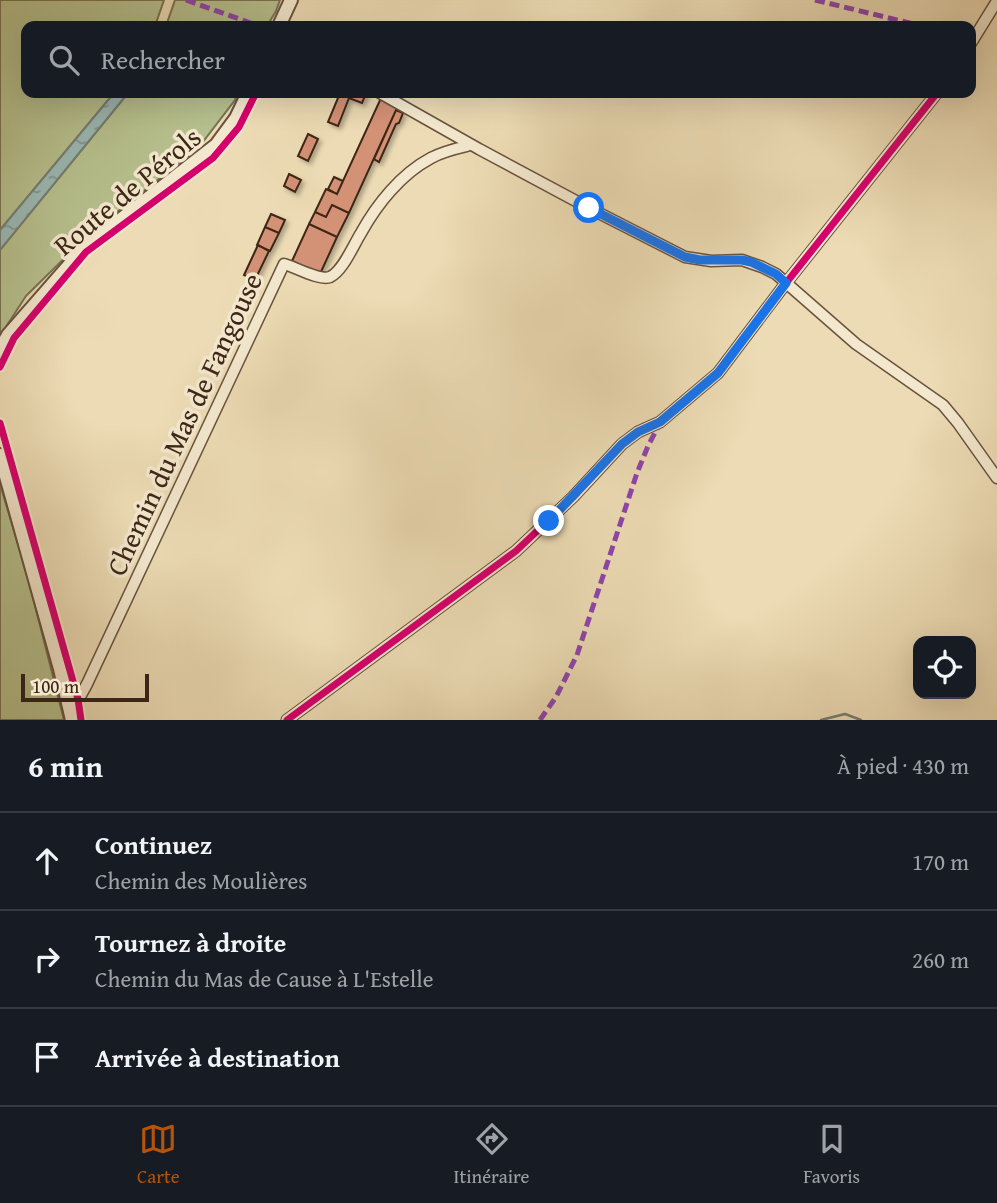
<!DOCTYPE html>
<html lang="fr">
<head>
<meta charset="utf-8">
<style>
  :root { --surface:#171b24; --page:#20242c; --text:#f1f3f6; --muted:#9ea1a6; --line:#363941; --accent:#b45309 }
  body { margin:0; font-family:"Gentium Book Plus",serif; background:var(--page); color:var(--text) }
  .controls { position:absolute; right:21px; bottom:21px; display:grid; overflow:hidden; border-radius:14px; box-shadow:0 7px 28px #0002 }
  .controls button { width:63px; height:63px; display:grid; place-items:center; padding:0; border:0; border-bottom:2px solid var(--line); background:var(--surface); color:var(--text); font:35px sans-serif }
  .scale { position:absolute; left:21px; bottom:18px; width:128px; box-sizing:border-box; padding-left:7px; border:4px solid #3d2616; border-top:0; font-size:19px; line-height:24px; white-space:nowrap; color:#3d2616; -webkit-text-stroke:5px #f3e8ce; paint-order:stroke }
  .stop { position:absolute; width:21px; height:21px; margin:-16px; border:5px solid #1a73e8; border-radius:50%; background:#fff }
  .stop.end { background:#1a73e8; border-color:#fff; box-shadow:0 2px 7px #0008 }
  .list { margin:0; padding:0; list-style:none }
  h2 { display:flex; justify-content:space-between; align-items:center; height:91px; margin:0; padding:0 28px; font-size:30px }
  h2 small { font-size:23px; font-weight:400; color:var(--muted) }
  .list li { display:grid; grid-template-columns:46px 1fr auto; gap:21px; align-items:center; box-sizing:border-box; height:98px; padding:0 28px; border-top:2px solid var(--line) }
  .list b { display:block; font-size:26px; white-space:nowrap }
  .list p { margin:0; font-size:23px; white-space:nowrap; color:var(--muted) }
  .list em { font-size:23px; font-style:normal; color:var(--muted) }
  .icon { flex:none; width:38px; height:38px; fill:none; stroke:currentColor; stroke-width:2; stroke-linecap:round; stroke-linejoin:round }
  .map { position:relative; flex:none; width:997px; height:720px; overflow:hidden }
  .search { position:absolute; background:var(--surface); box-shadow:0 7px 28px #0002; left:21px; right:21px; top:21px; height:77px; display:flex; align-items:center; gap:18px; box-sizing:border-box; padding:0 24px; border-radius:14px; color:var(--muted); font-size:26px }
  .sheet { height:385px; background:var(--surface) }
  nav { display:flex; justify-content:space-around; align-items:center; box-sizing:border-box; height:98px; border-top:2px solid var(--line); background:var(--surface); font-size:19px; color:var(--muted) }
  nav a { display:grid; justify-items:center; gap:4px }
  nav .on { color:var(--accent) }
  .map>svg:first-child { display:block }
  .grass { fill:#b6c08e; stroke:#7a7352; stroke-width:2 }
  .water { fill:url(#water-ripples); stroke:#757e75; stroke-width:2 }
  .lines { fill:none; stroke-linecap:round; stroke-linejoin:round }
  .stream { stroke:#757e75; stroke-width:2.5 }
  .building { fill:#d39174; stroke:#3d2616; stroke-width:2; filter:url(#shadow) }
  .minor-casing { stroke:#69533e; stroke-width:13 }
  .tertiary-casing { stroke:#69533e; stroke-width:16 }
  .minor { stroke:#f3e8ce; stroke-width:10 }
  .tertiary { stroke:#f3e8ce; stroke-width:12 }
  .quiet { stroke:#8e44ad; stroke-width:5; stroke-dasharray:10 5; stroke-linecap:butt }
  .cycleway-casing { stroke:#f3e8ce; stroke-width:11 }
  .cycleway { stroke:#d6006c; stroke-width:7 }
  .route { stroke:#1a73e8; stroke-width:9 }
  .labels { text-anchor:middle; stroke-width:7; stroke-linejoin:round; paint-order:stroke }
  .street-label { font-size:28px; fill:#3d2616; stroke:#f3e8ce }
</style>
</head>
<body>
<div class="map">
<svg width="997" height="720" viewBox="0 0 997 720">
  <defs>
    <pattern id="water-ripples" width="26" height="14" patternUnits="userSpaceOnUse" patternTransform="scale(1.75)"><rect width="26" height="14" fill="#9ab9b5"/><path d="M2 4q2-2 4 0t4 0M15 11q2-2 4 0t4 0" fill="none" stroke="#7f9692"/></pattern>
    <filter id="shadow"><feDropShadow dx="3" dy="3" stdDeviation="2" flood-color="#0004"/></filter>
  </defs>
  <rect width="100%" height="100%" fill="#ecdbb4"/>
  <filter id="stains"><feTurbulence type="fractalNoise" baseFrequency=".00286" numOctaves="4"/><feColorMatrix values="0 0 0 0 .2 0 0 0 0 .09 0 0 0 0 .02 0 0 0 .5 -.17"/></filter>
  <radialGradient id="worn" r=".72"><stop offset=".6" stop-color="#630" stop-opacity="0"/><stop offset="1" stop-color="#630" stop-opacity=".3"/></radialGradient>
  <!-- grass -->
  <path class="grass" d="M0,0H164L155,26H26V93H114L0,230Z
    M175,0H280L276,11L267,26H166Z
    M128,93H237L235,100L199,147L87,236L26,296L0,336V250Z
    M0,484L28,578L64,720H0Z"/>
  <!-- water -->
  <path class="water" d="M114,93H128L0,250V230Z"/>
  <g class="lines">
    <!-- stream -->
    <path class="stream" d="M821,720L845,714L861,720"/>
  </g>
  <!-- building -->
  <path class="building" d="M340,93H366L362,103L349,98L338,126L328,122Z
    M381,98L400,107L398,111L396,110L349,213L332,205L326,217L315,212L326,189L337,194Z
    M396,110L403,113L399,123L396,124L379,162L374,159Z
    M308,134L318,139L308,161L298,156Z
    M289,174L301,180L295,192L284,186Z
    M334,177L343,181L337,194L328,189Z
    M332,205L349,213L337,237L309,224L315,212L326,217Z
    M271,214L285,220L279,233L265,227Z
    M309,224L337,237L320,274L292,261Z
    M265,227L279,233L270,251L257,245Z
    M258,245L269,251L255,280L244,275Z"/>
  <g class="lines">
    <!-- minor casing -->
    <g class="minor-casing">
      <path id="minor" d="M971,43L997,1
        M380,93L479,149L589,208L685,257L711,261L742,260L762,267L776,274L856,344L943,405L958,423L997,478
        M71,713L87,684L284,264C295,267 320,281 330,277C343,271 354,244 361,233C377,204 401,174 431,158C442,152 454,149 467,146L468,143
        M287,720L516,551L573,497L622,444L638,432L660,422L718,373L786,283L937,93"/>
    </g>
    <!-- tertiary casing -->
    <g class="tertiary-casing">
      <path id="tertiary" d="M279,26L291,0
        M0,349L8,335L84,248L216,145L236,118L248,93
        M0,455L60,669L72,720"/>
    </g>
    <!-- minor -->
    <use href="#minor" class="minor"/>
    <!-- tertiary -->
    <use href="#tertiary" class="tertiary"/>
    <!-- quiet -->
    <path class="quiet" d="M186,0L259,26
      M815,0L922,26
      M971,40H972
      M540,720L556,697L577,655L637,473L648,446L659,425"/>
    <!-- cycleway casing -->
    <g class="cycleway-casing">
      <path id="cycleway" d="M0,367L14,338L86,252L213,158L239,127L256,93
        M0,423L78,699L81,720
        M287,720L516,551L573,497L622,444L638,432L660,422L718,373L786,283L937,93"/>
    </g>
    <!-- cycleway -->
    <use href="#cycleway" class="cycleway"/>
  </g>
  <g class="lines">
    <!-- route -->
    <path class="route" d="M549,521L622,444L638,432L660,422L718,373L786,283L776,274L751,262L742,260H700L685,257L589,208"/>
  </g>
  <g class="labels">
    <!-- street labels -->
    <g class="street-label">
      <text transform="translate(127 191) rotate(-40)" y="10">Route de Pérols</text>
      <text transform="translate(184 424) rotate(-65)" y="10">Chemin du Mas de Fangouse</text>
    </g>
  </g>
  <rect width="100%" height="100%" filter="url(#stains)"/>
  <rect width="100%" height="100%" fill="url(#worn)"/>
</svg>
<div class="controls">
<button><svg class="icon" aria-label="locate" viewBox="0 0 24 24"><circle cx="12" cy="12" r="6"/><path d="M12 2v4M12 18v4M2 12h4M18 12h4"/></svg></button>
</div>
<div class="scale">100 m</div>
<div class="stop" style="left:589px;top:208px"></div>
<div class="stop end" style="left:549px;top:521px"></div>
<div class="search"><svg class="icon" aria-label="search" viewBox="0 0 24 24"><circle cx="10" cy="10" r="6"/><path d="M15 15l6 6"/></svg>Rechercher</div>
</div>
<section class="sheet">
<h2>6 min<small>À pied · 430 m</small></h2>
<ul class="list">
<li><svg class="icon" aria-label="ahead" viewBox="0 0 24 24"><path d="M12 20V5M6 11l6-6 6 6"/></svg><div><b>Continuez</b><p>Chemin des Moulières</p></div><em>170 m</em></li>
<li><svg class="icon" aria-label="right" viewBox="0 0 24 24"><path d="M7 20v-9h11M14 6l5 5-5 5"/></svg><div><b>Tournez à droite</b><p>Chemin du Mas de Cause à L'Estelle</p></div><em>260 m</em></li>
<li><svg class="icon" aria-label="arrive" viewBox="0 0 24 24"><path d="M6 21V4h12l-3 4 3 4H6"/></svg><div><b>Arrivée à destination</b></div></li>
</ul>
</section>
<nav>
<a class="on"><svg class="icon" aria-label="map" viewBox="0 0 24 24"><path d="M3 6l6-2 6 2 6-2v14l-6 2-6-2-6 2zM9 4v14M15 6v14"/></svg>Carte</a>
<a><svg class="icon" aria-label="directions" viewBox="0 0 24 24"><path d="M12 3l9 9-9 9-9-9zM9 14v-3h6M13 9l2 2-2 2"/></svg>Itinéraire</a>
<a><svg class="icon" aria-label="saved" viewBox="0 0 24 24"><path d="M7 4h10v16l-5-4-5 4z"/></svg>Favoris</a>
</nav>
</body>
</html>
